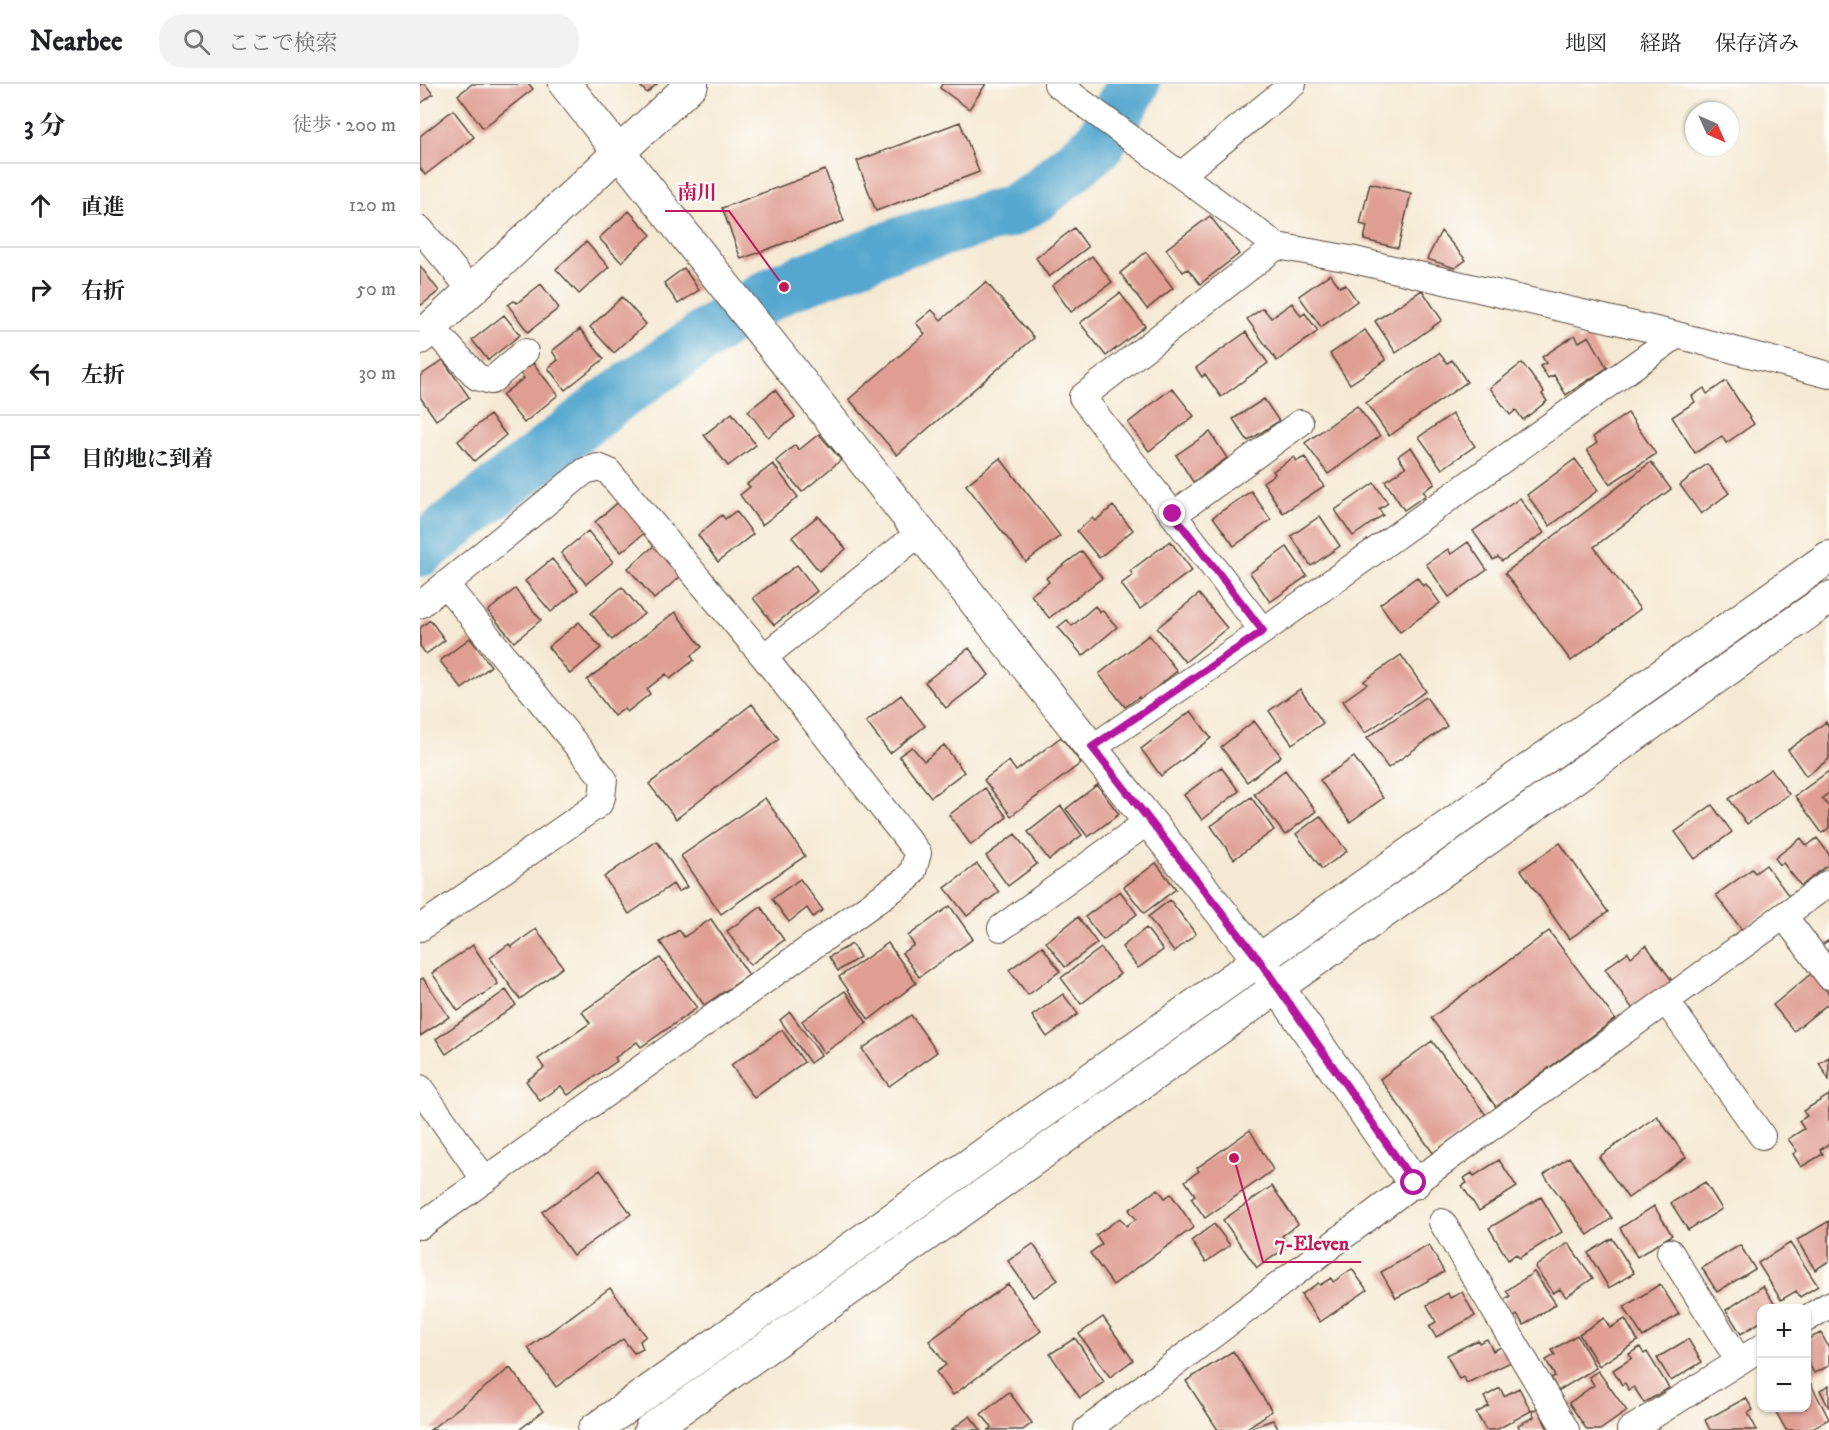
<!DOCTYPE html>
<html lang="ja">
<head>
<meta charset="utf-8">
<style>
  :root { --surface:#fff; --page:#f2f2f2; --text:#202124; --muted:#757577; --line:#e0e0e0 }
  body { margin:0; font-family:"IM FELL DW Pica","Noto Serif JP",serif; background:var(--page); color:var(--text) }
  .controls { position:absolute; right:18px; bottom:18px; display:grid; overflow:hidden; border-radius:12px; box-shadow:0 2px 4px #0004 }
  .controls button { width:54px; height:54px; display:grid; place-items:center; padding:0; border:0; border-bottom:2px solid var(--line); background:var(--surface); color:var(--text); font:30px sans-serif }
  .compass { position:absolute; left:1265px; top:18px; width:54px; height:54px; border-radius:50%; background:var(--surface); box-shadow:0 2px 4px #0004; rotate:135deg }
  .stop { position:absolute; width:18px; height:18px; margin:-14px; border:4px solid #b5179e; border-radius:50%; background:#fff }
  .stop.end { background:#b5179e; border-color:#fff; box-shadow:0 2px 6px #0008 }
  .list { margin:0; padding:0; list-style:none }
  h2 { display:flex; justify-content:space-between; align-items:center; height:78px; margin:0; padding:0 24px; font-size:26px }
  h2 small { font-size:20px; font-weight:400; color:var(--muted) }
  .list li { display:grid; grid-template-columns:39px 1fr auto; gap:18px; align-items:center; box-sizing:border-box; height:84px; padding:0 24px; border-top:2px solid var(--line) }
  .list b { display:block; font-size:22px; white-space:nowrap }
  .list em { font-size:20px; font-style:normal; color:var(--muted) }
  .icon { flex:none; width:33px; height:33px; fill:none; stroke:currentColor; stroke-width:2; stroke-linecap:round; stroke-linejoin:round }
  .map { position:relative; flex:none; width:1409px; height:1346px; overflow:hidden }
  header { display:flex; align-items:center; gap:36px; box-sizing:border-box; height:84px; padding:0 30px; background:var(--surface); border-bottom:2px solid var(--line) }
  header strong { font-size:28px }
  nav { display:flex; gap:33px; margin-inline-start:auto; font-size:21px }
  .search { width:420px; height:54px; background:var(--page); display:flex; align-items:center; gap:15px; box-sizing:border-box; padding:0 21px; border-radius:24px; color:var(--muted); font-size:22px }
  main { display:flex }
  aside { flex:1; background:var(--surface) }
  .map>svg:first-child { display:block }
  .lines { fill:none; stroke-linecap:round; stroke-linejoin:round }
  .river { stroke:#54a7cf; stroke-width:52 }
  .building { fill:#df9d93 }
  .minor-casing { stroke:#574739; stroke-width:28 }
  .tertiary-casing { stroke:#574739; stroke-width:34 }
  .minor { stroke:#fff; stroke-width:26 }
  .tertiary { stroke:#fff; stroke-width:32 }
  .route { stroke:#b5179e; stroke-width:8 }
  .leader { fill:none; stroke:#c2185b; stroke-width:2 }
  .callout-dot { fill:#c2185b; stroke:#fdfcf7; stroke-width:2 }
  .callout-label { font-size:20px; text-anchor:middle; font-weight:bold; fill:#c2185b; stroke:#fdfcf7; stroke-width:4.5; stroke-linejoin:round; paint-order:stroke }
</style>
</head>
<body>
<header>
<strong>Nearbee</strong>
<div class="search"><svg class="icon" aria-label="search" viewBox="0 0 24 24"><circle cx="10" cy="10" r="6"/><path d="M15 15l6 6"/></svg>ここで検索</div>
<nav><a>地図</a><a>経路</a><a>保存済み</a></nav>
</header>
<main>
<aside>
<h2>3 分<small>徒歩 · 200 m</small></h2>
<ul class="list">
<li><svg class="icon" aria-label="ahead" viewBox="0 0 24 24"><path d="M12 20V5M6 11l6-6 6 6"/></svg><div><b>直進</b></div><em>120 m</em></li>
<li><svg class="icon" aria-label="right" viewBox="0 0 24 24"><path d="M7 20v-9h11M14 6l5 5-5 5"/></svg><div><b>右折</b></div><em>50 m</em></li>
<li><svg class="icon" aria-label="left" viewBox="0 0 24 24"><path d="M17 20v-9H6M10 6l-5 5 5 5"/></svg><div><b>左折</b></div><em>30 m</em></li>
<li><svg class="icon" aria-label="arrive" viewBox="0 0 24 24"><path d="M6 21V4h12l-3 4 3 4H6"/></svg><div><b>目的地に到着</b></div></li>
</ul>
</aside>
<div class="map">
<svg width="1409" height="1346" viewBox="0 0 1409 1346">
  <rect width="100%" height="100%" fill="#fdfcf7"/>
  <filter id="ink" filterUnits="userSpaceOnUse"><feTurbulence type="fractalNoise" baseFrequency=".0167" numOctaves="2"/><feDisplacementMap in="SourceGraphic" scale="12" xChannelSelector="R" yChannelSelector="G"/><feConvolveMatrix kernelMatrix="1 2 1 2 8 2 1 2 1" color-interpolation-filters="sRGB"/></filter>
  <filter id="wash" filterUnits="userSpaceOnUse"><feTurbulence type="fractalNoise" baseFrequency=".008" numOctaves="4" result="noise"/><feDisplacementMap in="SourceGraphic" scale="24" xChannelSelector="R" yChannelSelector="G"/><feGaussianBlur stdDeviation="1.35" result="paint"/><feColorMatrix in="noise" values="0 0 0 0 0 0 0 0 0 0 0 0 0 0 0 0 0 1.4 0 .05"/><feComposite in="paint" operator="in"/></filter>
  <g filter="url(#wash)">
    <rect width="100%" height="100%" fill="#f5e9d3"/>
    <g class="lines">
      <!-- river -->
      <path class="river" d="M0,467L189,318L316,230L364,203L488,156L592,127L618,111L678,61L714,0"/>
    </g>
    <g id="blocks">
      <!-- building -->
      <path class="building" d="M0,0H5L13,10L0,20Z
        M52,0H109L113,5L63,44L38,11Z
        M218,0H237L227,9Z
        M522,0H566L549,25L520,4Z
        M33,26L54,53L5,91L0,84V52Z
        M540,38L559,88L456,127L437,77Z
        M405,86L424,137L321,175L302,124Z
        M950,99L991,109L978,164L944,156L947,142L940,140Z
        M209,127L231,151L201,178L179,154Z
        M790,132L819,170L780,200L768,185L763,188L746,165Z
        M654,144L668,163L629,193L616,174Z
        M1021,147L1046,176L1035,184L1007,175Z
        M166,158L189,183L159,210L136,185Z
        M726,168L753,204L727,225L700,189Z
        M672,172L692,198L651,228L632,202Z
        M0,182L19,207L0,222Z
        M264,184L279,206L258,220L244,199Z
        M910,190L920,203L925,200L937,217L901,243L879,212Z
        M566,198L614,254L477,371L429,315L505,250L496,239L512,226L521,236Z
        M121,200L139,224L108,248L88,221L94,217L97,219Z
        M1002,206L1022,236L976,269L955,237Z
        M700,209L725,242L686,272L660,239Z
        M202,213L226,240L194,269L170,243Z
        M872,219L881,232L885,229L898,247L857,277L827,235L843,224L851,234Z
        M84,231L100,251L68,276L52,256Z
        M160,245L184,275L145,306L128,284L138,276L132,267Z
        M945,246L966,276L930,300L910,270Z
        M826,248L848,279L801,313L785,290L782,293L776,284Z
        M1155,251L1159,258L1169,252L1187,284L1146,311L1134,291L1128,294L1120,282L1126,279L1122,273Z
        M1019,269L1027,279L1032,276L1047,298L969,352L946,319Z
        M23,276L49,313L16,336L0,313V292Z
        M113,279L138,311L104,339L82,311L104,294L100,289Z
        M1102,279L1124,308L1122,310L1127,317L1103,336L1096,326L1090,331L1070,304Z
        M1306,297L1334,340L1306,359L1302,352L1275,369L1252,333L1275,318L1272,312L1284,304L1287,310Z
        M752,304L774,332L729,367L708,339Z
        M355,306L375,333L348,353L328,327Z
        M844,315L859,337L828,357L813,335Z
        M937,322L960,352L908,390L885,359Z
        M312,329L336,361L308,382L284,351Z
        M1208,329L1236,370L1190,400L1167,366L1177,359L1173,353Z
        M1032,330L1055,362L1022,385L999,353Z
        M70,331L86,351L54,377L38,357Z
        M790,348L807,374L773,398L756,371Z
        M399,350L421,376L382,408L356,377L375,361L379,366Z
        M991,363L1015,400L1003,407L1006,411L984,426L965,397L986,383L978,372Z
        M874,373L877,377L885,373L904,402L863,429L843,398L855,390L853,387Z
        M580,374L640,452L606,478L546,401Z
        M1155,375L1178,406L1130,442L1107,411Z
        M1231,378L1251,405L1174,463L1220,525L1151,577L1085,489Z
        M353,380L378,413L342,441L320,411L330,403L327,400Z
        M1287,380L1309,409L1281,430L1260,401Z
        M954,399L968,419L959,425L963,431L933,452L915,426Z
        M831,407L851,436L814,462L793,433Z
        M1100,414L1124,449L1082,477L1078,473L1073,476L1053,447Z
        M202,415L227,447L201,468L175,438Z
        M693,422L713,446L679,474L657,447L672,434L675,437Z
        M316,427L333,450L298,478L278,451L302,431L305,435Z
        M398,432L426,465L399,487L372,453Z
        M900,432L920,462L891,482L871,452Z
        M168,447L193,478L166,500L141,469Z
        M750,457L772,486L720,525L701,500L713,491L710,487Z
        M1048,458L1067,486L1029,513L1006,480L1028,465L1031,470Z
        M235,461L261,492L234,515L208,484Z
        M867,463L887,492L850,518L830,489Z
        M662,467L682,494L629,534L611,511L629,498L626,494Z
        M132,475L158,506L131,528L105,497Z
        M377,481L397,507L354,541L333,514Z
        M997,493L1003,502L1006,500L1020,519L980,548L960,520Z
        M202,503L224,530L192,556L171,529Z
        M95,505L121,536L94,558L68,527Z
        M779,510L807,544L765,578L737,544Z
        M675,522L680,528L682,526L697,543L663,572L638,543L647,536L652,542Z
        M255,528L282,563L271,572L274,576L250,595L246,590L227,605L230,610L207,628L204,625L194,632L167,596Z
        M10,536L25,556L6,570L0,562V544Z
        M159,538L181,564L150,590L128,563Z
        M729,551L757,587L721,616L719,613L705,623L679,590Z
        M50,554L71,582L42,605L20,577Z
        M549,564L569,591L526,624L505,598Z
        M981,571L1006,607L945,649L923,617L947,600L944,597Z
        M880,605L903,639L872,660L849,627Z
        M481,611L505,642L470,669L446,638Z
        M1006,613L1027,642L968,684L947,654Z
        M332,620L359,655L256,735L229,700Z
        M771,627L791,654L741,692L721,665Z
        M834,637L861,672L827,698L801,663Z
        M1406,638L1409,643V675L1386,692L1368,666Z
        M641,653L661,679L591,732L564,696L589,677L596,687Z
        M524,661L544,688L511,713L479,672L492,663L504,677Z
        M934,673L963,714L930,738L900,696Z
        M801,683L819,707L782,736L764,711Z
        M1351,685L1369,710L1327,740L1309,715Z
        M865,686L896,727L865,751L834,710Z
        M1409,687V709L1402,714L1409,723V744L1402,749L1375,712Z
        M677,701L699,730L668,753L646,725Z
        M565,704L587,733L551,761L529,731Z
        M831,713L854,746L814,775L791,742Z
        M345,714L385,772L301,830L261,772Z
        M1292,721L1312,748L1275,775L1255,748Z
        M641,722L662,751L629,776L608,748Z
        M900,732L927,767L902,785L876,750Z
        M595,750L617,780L588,802L566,772Z
        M1381,754L1387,762L1397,754L1409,770V780L1381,802L1363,779L1360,781L1355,774Z
        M237,757L267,803L258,808L253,800L209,830L184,793Z
        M1140,759L1188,828L1149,855L1101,786Z
        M736,779L756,805L724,829L704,803Z
        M557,780L579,808L547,832L525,804Z
        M1346,781L1369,812L1322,846L1296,811L1332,785L1335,789Z
        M380,795L403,826L393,833L387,824L369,838L352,815Z
        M700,807L717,830L683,856L665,833Z
        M750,816L776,850L754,868L728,833Z
        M530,822L553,855L499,893L482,869L494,861L488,852Z
        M341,823L364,856L330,881L307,847Z
        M658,833L677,859L645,883L626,858Z
        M291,835L329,891L284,921L240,858L259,846L264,853Z
        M726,844L743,866L718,884L702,863Z
        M116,845L143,883L100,915L70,874L89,860L91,863Z
        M1129,847L1195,935L1076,1023L1011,934Z
        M1409,856V870L1402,861Z
        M468,859L496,899L449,936L419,893Z
        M432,860L440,873L418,887L409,873Z
        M53,861L78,900L38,927L12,889Z
        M1226,861L1253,898L1214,927L1185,885L1208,868L1211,873Z
        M622,862L640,887L608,911L589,886Z
        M681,864L700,890L661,920L641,894Z
        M240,874L277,924L221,963L217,958L195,974L197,977L148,1011L141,1002L120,1017L106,997L124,984L118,975L170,939L162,928Z
        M1392,889L1409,910V919L1374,947L1353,921Z
        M3,894L29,933L0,952V896Z
        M86,906L96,921L26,970L16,955Z
        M425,907L447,939L404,969L382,937Z
        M643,910L658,930L627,953L612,932Z
        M370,928L401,971L390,979L360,936Z
        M491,931L517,968L469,1002L442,965Z
        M362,946L384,978L334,1014L311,981Z
        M1012,957L1066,1031L1013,1069L960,995Z
        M1409,973V996L1399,979Z
        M1409,1011V1060L1400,1066L1403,1070L1381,1083L1373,1070L1377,1067L1368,1055L1384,1045L1379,1037L1387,1032L1383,1027Z
        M1237,1032L1266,1073L1208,1114L1179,1073Z
        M830,1046L853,1086L785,1134L771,1114L775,1111L765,1097L779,1087L777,1084Z
        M1149,1073L1192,1134L1168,1151L1124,1091Z
        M1079,1076L1097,1103L1059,1127L1042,1102L1047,1099L1044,1094L1052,1089L1054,1092Z
        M180,1086L211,1130L153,1171L122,1128Z
        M1285,1098L1302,1125L1268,1146L1251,1119Z
        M852,1102L878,1140L862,1152L868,1162L837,1184L803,1136Z
        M738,1105L745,1114L751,1110L774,1143L693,1201L670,1169L682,1160L676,1151L700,1134L706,1142L716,1135L709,1126Z
        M1121,1113L1142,1148L1099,1174L1096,1170L1088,1176L1069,1144Z
        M1234,1122L1252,1151L1217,1173L1200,1144Z
        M1409,1137V1177L1395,1186L1377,1156Z
        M794,1140L810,1161L786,1178L771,1157Z
        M1192,1154L1214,1189L1189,1204L1168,1169Z
        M1148,1159L1173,1194L1146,1213L1140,1205L1133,1209L1115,1183Z
        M1370,1159L1398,1202L1380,1213L1376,1207L1361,1216L1338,1179Z
        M613,1160L638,1196L613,1213L588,1177Z
        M1009,1161L1024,1188L976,1214L961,1188Z
        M1320,1161L1335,1185L1297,1208L1282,1184Z
        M932,1185L947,1206L900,1238L881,1211L898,1199L900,1201L911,1194L913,1198Z
        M1114,1188L1136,1220L1104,1241L1097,1231L1093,1234L1082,1217L1090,1212L1086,1207Z
        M588,1200L621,1247L533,1311L516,1288L526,1281L509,1257Z
        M1240,1200L1259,1230L1223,1253L1204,1223Z
        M1343,1202L1357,1224H1342V1237L1321,1250L1306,1226Z
        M190,1204L226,1252L220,1257L223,1265L214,1269L203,1255L136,1303L108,1264Z
        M1042,1208L1055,1232L1016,1253L1009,1242L1016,1238L1007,1221L1028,1209L1030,1214Z
        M683,1233L713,1276L690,1293L659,1250Z
        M1184,1234L1190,1244L1205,1235L1218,1257L1179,1282L1159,1250Z
        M1401,1249L1409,1264V1282L1394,1289L1386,1274V1256Z
        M1157,1251L1176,1284L1138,1307L1131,1294L1135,1292L1126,1276L1135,1271L1132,1266Z
        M655,1254L684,1298L660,1314L630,1270Z
        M1067,1255L1073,1267L1083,1262L1091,1278L1047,1299L1043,1293L1039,1295L1027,1271L1058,1256L1059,1259Z
        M1268,1255L1282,1278L1251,1297L1237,1274Z
        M1220,1263L1224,1270L1227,1268L1249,1304L1224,1319L1214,1303L1209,1306L1205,1299L1202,1301L1193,1286L1212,1274L1209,1270Z
        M813,1267L852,1327L824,1346H798L766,1297Z
        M90,1284L123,1327L99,1346H10Z
        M1178,1287L1207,1327L1180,1346H1167L1149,1319L1174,1301L1169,1293Z
        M1391,1300L1409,1335L1389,1346H1366L1354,1324H1386V1302Z
        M1409,1301V1324L1400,1306Z
        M1080,1304L1084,1312L1099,1304L1111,1327L1076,1346H1066L1056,1329L1069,1322L1064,1313Z
        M589,1308L612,1339L603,1346H568L572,1343L561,1330Z
        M1326,1314L1333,1326L1328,1329L1337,1346H1290L1285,1336Z
        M1118,1324L1128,1346H1100L1098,1341L1114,1333L1112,1327Z
        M550,1332L561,1346H531Z
        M853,1336L859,1346H830L833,1343Z"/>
    </g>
  </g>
  <g filter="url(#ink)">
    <use href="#blocks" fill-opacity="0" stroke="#574739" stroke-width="1.5"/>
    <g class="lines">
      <!-- minor casing -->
      <g class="minor-casing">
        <path id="minor" d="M637,0L857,162L930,175L1257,251L1409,291
          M762,90L873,0
          M0,145L52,207
          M12,244L57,293L71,297L105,268
          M753,431L880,339
          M0,521L165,387L178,383L188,387L344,573L498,769L493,787L487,795L0,1142
          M843,547L662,313L857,162
          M344,573L501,448
          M672,664L843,547L1257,251
          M1364,832L1409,892
          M0,844L179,720L182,713L184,695L26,501
          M581,844L730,736
          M1246,917L1342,1052
          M0,1004L65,1096
          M1022,1138L1146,1346
          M1250,1168L1319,1277
          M1386,1235L1409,1221
          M667,1346L994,1099L1409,799
          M1210,1346L1342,1263"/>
      </g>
      <!-- tertiary casing -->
      <g class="tertiary-casing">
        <path id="tertiary" d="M145,0L839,876L994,1099
          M0,254L272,0
          M174,1346L1409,473
          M230,1346L1409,514"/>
      </g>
      <!-- minor -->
      <use href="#minor" class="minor"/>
      <!-- tertiary -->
      <use href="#tertiary" class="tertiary"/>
    </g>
  </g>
  <g class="lines" filter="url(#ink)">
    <!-- route -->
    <path class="route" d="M753,430L843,547L672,663L839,876L994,1099"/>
  </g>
  <!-- callouts -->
  <path class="leader" d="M364 203L309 127H245M814 1074L843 1178H941"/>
  <g class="callout-dot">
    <circle cx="364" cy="203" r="6"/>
    <circle cx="814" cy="1074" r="6"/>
  </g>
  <g class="callout-label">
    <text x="277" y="115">南川</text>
    <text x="892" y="1166">7-Eleven</text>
  </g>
</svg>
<div class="controls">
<button>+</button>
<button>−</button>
</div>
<svg class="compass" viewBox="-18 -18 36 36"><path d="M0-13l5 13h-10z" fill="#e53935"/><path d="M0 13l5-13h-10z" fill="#757577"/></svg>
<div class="stop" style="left:994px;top:1099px"></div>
<div class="stop end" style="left:753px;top:430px"></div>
</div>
</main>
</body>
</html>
